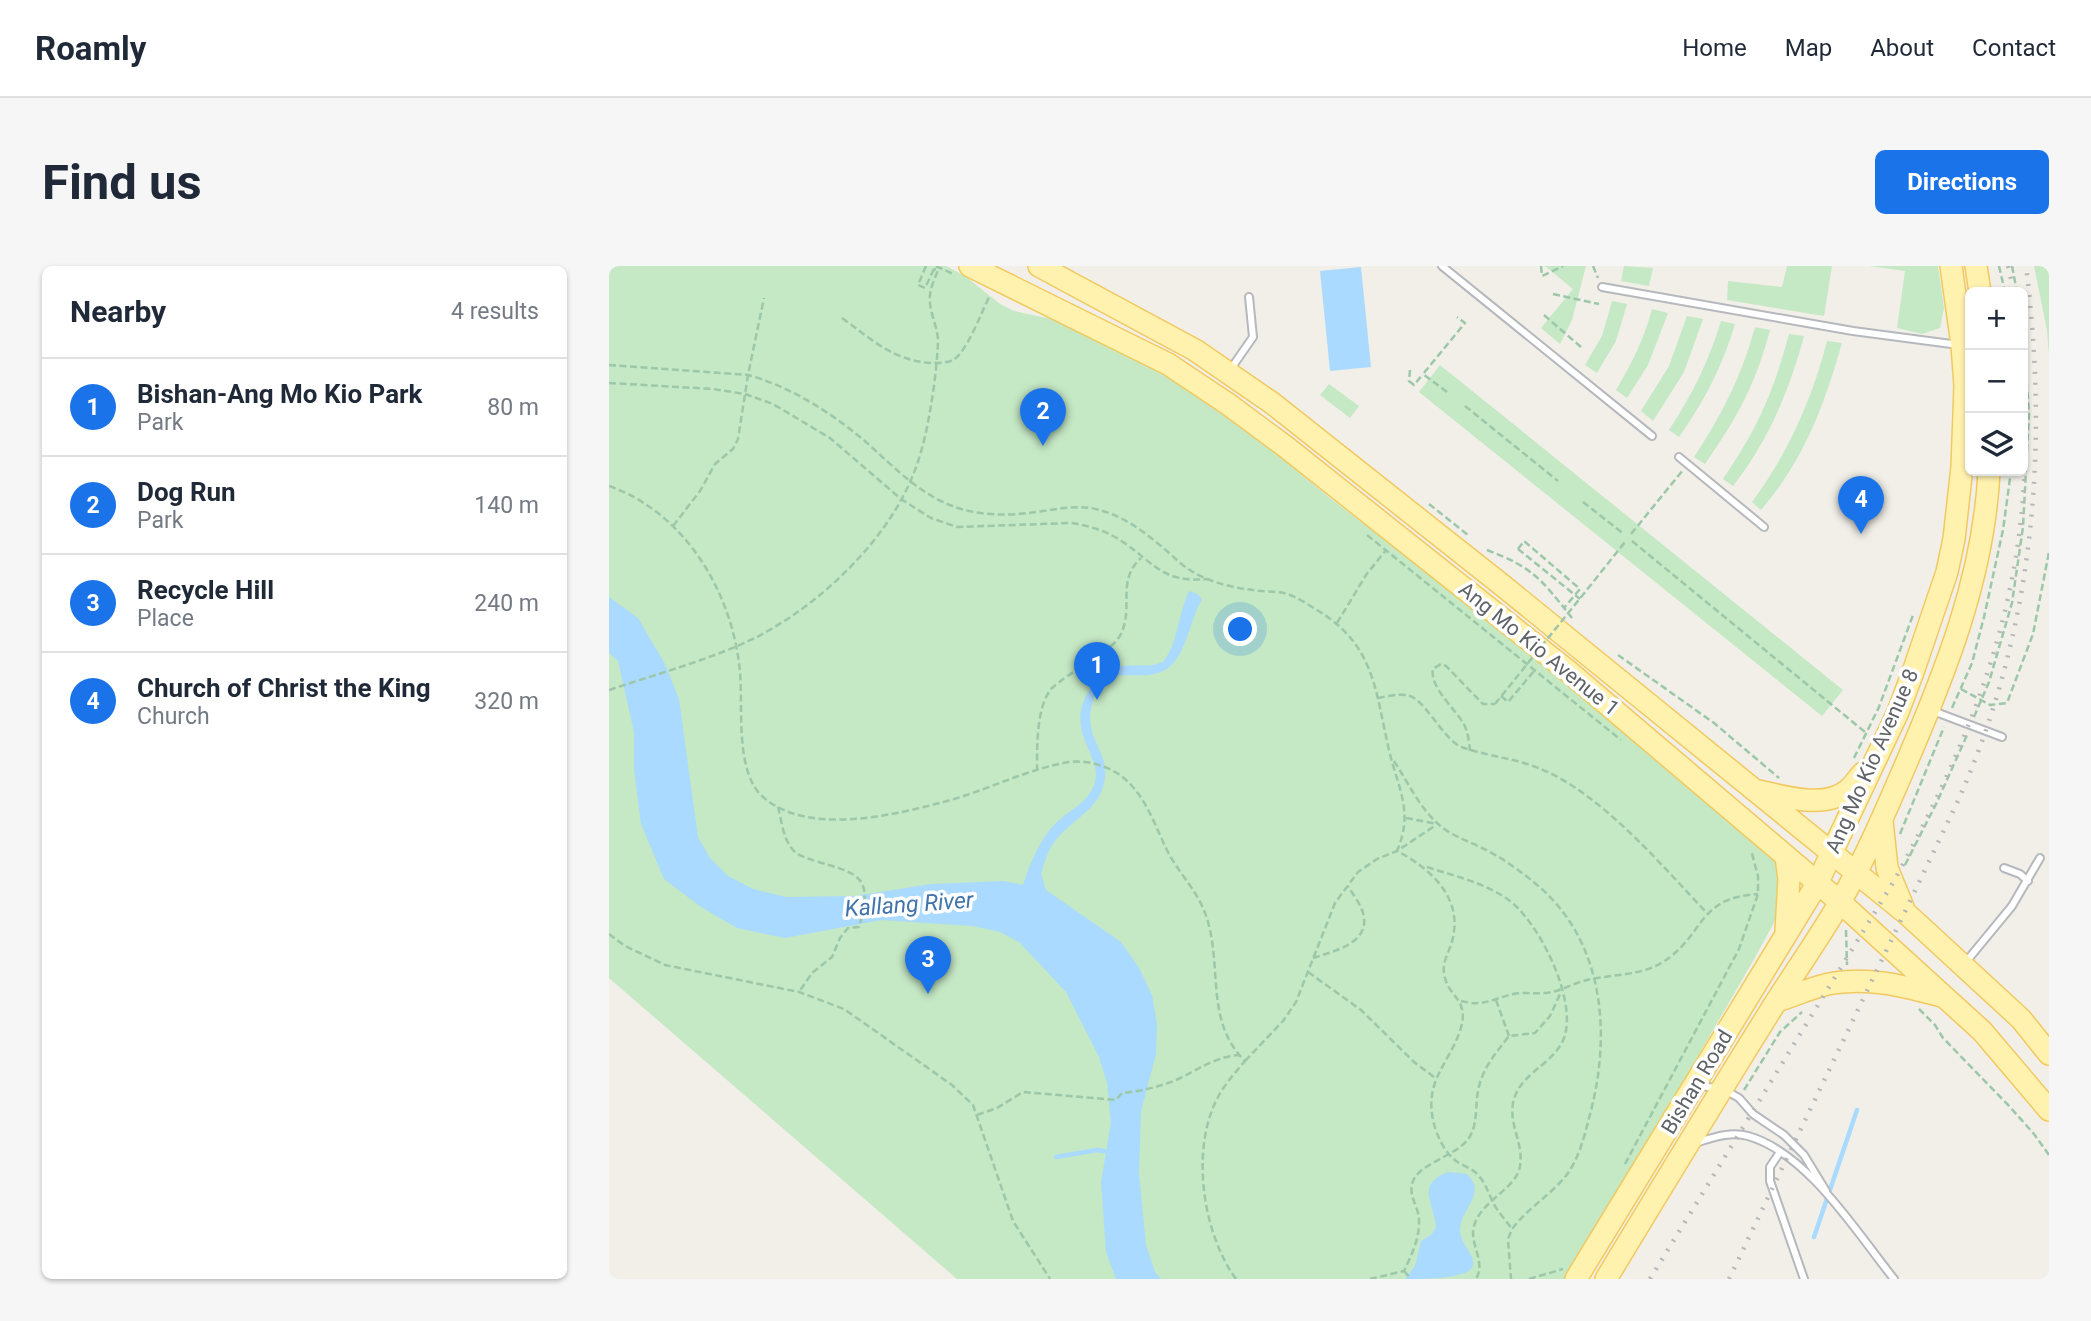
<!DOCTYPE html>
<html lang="en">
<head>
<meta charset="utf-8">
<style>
  :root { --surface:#fff; --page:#f6f6f7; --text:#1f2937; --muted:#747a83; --line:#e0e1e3; --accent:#1a73e8 }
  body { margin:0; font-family:Roboto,sans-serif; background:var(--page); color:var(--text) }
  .controls { position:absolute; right:21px; top:21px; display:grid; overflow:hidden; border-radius:10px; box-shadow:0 2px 5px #0004 }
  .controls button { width:63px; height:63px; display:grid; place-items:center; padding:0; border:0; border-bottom:2px solid var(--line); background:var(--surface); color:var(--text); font:35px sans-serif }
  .you { position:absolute; left:632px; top:364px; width:24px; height:24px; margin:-18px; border:5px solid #fff; border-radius:50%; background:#1a73e8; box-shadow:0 0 0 10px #1a73e833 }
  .badge { display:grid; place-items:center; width:46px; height:46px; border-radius:50%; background:var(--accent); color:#fff; font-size:23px; font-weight:700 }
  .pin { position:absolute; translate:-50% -58px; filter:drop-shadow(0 2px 4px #0008) }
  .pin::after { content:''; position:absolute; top:37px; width:24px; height:21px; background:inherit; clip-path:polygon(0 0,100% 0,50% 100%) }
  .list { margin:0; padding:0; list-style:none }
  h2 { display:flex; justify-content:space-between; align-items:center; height:91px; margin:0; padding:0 28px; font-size:30px }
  h2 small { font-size:23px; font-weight:400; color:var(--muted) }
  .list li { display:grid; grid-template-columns:46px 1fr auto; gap:21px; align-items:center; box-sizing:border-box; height:98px; padding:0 28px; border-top:2px solid var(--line) }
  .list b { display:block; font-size:26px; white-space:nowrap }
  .list p { margin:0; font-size:23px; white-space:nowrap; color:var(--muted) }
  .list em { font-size:23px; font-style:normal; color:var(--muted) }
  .icon { flex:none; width:38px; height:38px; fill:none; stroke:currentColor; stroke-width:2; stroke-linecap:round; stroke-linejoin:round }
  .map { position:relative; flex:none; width:1440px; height:1013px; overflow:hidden; border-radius:10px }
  header { display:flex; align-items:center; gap:42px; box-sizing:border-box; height:98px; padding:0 35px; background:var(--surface); border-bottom:2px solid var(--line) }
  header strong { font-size:33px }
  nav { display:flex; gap:38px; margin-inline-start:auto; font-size:24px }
  .intro { display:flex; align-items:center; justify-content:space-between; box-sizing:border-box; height:168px; padding:0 42px }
  h1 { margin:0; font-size:49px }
  .button { padding:18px 32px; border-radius:10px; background:var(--accent); color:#fff; font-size:24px; font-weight:700 }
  main { display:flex; gap:42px; padding:0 42px }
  aside { flex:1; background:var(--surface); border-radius:10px; box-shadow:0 2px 5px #0004 }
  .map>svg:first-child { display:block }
  .green { fill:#c5e8c5 }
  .water { fill:#aadaff }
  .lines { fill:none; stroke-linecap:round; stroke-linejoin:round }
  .stream { stroke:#aadaff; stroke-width:4.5 }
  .service-casing { stroke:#b5b8bc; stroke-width:10 }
  .primary-casing { stroke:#f2c960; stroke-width:24 }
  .path { stroke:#9cc7a9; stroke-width:2.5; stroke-dasharray:7 3.5; stroke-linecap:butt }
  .service { stroke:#fff; stroke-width:6 }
  .primary { stroke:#fff2af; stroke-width:21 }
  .rail { stroke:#b6b7b8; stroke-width:4.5; stroke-dasharray:2 9; stroke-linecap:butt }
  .path-bridge { stroke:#9cc7a9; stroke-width:2.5; stroke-dasharray:7 3.5; stroke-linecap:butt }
  .labels { text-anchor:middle; stroke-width:7; stroke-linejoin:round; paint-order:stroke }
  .street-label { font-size:21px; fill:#5f6368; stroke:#fff }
  .water-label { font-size:23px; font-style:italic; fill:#4174aa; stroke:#fff }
</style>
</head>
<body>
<header>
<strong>Roamly</strong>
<nav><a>Home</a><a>Map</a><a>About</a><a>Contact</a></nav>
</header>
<div class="intro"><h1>Find us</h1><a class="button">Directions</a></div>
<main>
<aside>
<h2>Nearby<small>4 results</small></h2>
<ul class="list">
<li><span class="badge">1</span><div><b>Bishan-Ang Mo Kio Park</b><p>Park</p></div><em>80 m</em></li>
<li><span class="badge">2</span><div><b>Dog Run</b><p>Park</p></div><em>140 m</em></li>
<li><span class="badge">3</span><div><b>Recycle Hill</b><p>Place</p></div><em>240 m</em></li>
<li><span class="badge">4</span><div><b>Church of Christ the King</b><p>Church</p></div><em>320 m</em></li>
</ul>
</aside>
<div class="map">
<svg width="1440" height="1013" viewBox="0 0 1440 1013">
  <rect width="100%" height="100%" fill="#f1efe8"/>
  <!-- green -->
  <path class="green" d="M0,0H337L356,10L391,38L405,45L447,54L556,110L647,171L721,232L855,335L1096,533L1163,592L1177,611L1167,653L1144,695L1048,861L955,1013H348L0,712Z
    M936,0H977L963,54L951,78L932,62L964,23Z
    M1015,0L1044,2L1040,20L1012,15Z
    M1178,0H1223L1215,50L1118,34L1119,15L1173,21Z
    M1260,0H1329L1335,42L1331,62L1313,68L1288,62L1296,5Z
    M1425,0H1440V89L1438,64Z
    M1003,35L1018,38L1007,75L988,107L976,99L993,70Z
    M1043,43L1059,47L1039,99L1018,132L1007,124C1023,97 1035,73 1043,43Z
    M1078,50L1094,53L1075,106L1044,155L1032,145L1060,100Z
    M1112,55L1126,58C1114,99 1095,136 1070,171L1060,164C1083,129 1100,95 1112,55Z
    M1146,61L1161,64C1146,120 1129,150 1096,198L1085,191C1113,149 1133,109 1146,61Z
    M1180,68L1195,70C1180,126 1159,175 1124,220L1114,213C1149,162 1164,127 1180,68Z
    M1218,75L1233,77C1215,140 1195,194 1152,244L1143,236C1179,187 1203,134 1218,75Z
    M831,99L1234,424L1213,450L810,126Z
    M720,118L750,140L741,152L711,129Z"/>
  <!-- water -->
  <path class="water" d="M752,1L762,101L721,105L711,5Z
    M580,325L588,328L593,333C579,356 577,403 545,408C530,411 515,408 500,410C493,416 488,423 485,432C471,470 499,482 496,511C493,544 461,553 444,578C438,587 435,598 432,608L437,624L512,676L530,702L543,729L548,758L547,788L532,845L530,907L537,979L546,1006L552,1013H507L497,986L492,916L502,857L498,817L490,791L457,726L410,676L391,666L364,660L272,654L176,672L128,662L92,641L55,613L32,558L25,504V466L9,395L0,387V331L29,352L56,398L70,433L89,571L101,592L119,610L144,623L177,631L246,630L322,618L395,615L414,619C421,597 431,573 447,557C461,543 477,539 485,519C496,491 455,468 479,426C484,418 491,407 501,403C518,395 536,404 554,396C569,378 569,348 580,325Z
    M839,906L858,908C878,927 853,942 851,962C849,979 874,993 860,1005C844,1013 815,1013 796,1013L806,1000L812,975L823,968L827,961C825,936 806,919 839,906Z"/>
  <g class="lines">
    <!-- stream -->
    <path class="stream" d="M447,891L488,884L500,886
      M1205,971L1248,844"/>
    <!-- service casing -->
    <g class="service-casing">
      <path id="service" d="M833,0L1043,170
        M993,21L1244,65L1350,79
        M621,104L644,71L640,31
        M1070,191L1155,261
        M1324,445L1393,471
        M1395,602L1411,608L1419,615
        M1356,697L1403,640L1431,592
        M1091,820L1114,823L1130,832L1144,848L1175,869L1195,889L1217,925
        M1086,877C1103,872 1121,865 1139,870C1199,887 1248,967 1285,1013
        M1171,886L1161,901V915L1195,1013"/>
    </g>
    <!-- primary casing -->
    <g class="primary-casing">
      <path id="primary" d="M361,0L559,98L619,138L677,181L959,405L1231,636L1373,765L1440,844
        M430,0L586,84L663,137L893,319L1298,648L1412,753L1440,788
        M1367,0L1371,26
        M1150,525C1176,531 1216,543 1239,524C1245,519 1249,512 1254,507
        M1273,555L1278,602L1294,641
        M1177,591L1180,613L1177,665
        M1168,735C1187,729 1206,720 1225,717C1263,711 1297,721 1333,730
        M967,1013L1208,618L1289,446L1304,406L1338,306L1345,273L1353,201L1356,120L1353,79L1342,0
        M997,1013C1051,924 1105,835 1160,747C1183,710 1209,674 1231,636C1255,595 1274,551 1293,507C1335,410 1375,312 1380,205"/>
    </g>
    <!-- path -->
    <path class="path" d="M317,0L309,19L316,22L325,3
      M327,0L346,9
      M932,0L933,10L954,0
      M984,0L989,12
      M1390,0L1396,26
      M1403,0L1408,26
      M944,28L990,38
      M935,49L972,81
      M233,52C262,73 285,95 322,97C328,97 339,97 344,94C358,86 373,45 381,29
      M0,99L139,109C182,121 223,147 257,176C285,201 310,228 346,241C368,249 396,250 419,247C440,245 461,239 482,242C513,248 536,266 559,286C567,293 575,301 584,306C601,316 624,322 644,324C654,326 665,325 675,327C687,330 698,338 708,344C766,379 766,424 780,484C789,523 805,545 788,585C821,602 853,631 844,671C842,684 833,694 835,707C838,732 862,732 851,765C839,799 816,814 824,854C827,868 835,886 847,895C854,900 863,902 869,909C876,916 878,924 882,932C886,943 896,953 903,963
      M801,104L800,115L805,119L814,108
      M0,117L104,123L136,128L164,138L221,172L292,233L322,252L348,261L462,257C481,260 498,265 514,276C546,298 554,317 598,313
      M838,126L814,108L856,57L848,51
      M856,140L949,215
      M0,220C77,247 124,328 131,406C134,441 126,505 153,530C197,571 286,549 338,535C379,524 418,503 460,496C478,494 496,499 511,509C538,529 546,562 561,590C578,618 594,631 601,664C611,709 599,759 636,795C625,808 614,820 607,835C582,886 594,968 627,1013
      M974,236L1015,268
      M820,238L859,269
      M64,260L91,225L106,198L124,183L129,173L139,109L155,32
      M1022,268L1074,204
      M758,269L1012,474
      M1023,275L1256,466
      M909,283L915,275L971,323L955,342
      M878,284C925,302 932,313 963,352
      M985,315L1016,276
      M728,357L757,309L777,284
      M1009,389L1105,457L1170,512
      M1352,423L1381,439L1398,437L1424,368L1440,286
      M0,424C42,410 85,398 126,381C195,353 271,285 301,216C311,194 317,169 321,145C325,123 328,98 329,76C329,60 319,44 321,29C322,20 326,12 329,4L325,3
      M892,430L899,436L925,405
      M769,432C778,430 789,428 798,429C815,432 831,468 850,480C876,490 906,492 932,503C994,529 1052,599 1098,647
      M1343,442L1363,397L1375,351L1394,264L1402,205
      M1365,451L1380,416L1403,337L1414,261L1420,148L1414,63
      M861,485C860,476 859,464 854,457C846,443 820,420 824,403L832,398L837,400L874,438H886
      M1245,492L1270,441L1304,349
      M785,495C798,515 810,540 827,556C839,568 854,573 869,580C889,589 909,603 927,618C996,675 1003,770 980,852C975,872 969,895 956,911C940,930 918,943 903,963L899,973L902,1013
      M428,505C428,482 427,438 444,421C456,411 471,402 484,393C494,387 507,378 512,368C525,340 507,315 532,292
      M169,541C173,556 174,575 186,586C192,591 199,592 206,595C250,608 265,609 250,661L239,662L231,672L223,691L203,707L190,726
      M797,552L828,558
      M1291,568L1335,461
      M1296,599L1328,536L1359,467
      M818,601C845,610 873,616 897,632C929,653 969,734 955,772C945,798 913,806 905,833C898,857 915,876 911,900C908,922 874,934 866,957C858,976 878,995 867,1013
      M1237,664L1238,699
      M0,668L16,680L56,699L190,726L235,743L343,819L364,839L404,955L441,1013
      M704,692C726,685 765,676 753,644C750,636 743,627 739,620
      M699,706L752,744L805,796L825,811
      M887,734L900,770
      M852,735C875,741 883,733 904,728C915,726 925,728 936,727C949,726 959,720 971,716C999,707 1028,712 1054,696C1097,668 1087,632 1149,628
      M1310,743L1326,759L1334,772L1401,841L1425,868L1440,889
      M636,795L674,755L687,736L726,637L749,606L768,593L788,585L827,559
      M1135,824L1171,766L1193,746
      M368,849L388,842L414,826L507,834L513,827C532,825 550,821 567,814C589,804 605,791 630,789
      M1016,898L1130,683L1149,628V610L1142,584
      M795,1005L802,1013
      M761,1013L795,1005C802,990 811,972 810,954C810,942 800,931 803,918C808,897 847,891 860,872C869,858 866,841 869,825C873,803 886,788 900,770L926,767L941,750L952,726
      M920,1013L954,1003"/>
    <!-- service -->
    <use href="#service" class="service"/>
    <!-- primary -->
    <use href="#primary" class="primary"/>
    <!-- rail -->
    <path class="rail" d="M1399,0L1405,26
      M1041,1013L1285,615C1359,479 1412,350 1416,193C1417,159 1418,125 1414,92
      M1120,1013L1348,537C1425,366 1440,185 1417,0"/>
    <!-- path-bridge -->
    <path class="path-bridge" d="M909,283L971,333
      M886,438L985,315"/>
  </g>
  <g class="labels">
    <!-- street labels -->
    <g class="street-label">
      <text transform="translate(930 383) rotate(39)" y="7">Ang Mo Kio Avenue 1</text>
      <text transform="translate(1263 495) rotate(-66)" y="7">Ang Mo Kio Avenue 8</text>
      <text transform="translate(1088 816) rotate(-59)" y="7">Bishan Road</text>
    </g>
    <!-- water labels -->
    <g class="water-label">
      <text transform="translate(300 638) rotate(-4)" y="8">Kallang River</text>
    </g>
  </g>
</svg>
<div class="controls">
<button>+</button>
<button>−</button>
<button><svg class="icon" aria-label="layers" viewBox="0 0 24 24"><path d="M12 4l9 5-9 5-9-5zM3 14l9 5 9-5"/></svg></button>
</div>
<div class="you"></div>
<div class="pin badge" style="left:488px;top:434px">1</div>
<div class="pin badge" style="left:434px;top:180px">2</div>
<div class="pin badge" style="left:319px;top:728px">3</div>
<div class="pin badge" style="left:1252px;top:268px">4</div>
</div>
</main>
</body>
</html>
